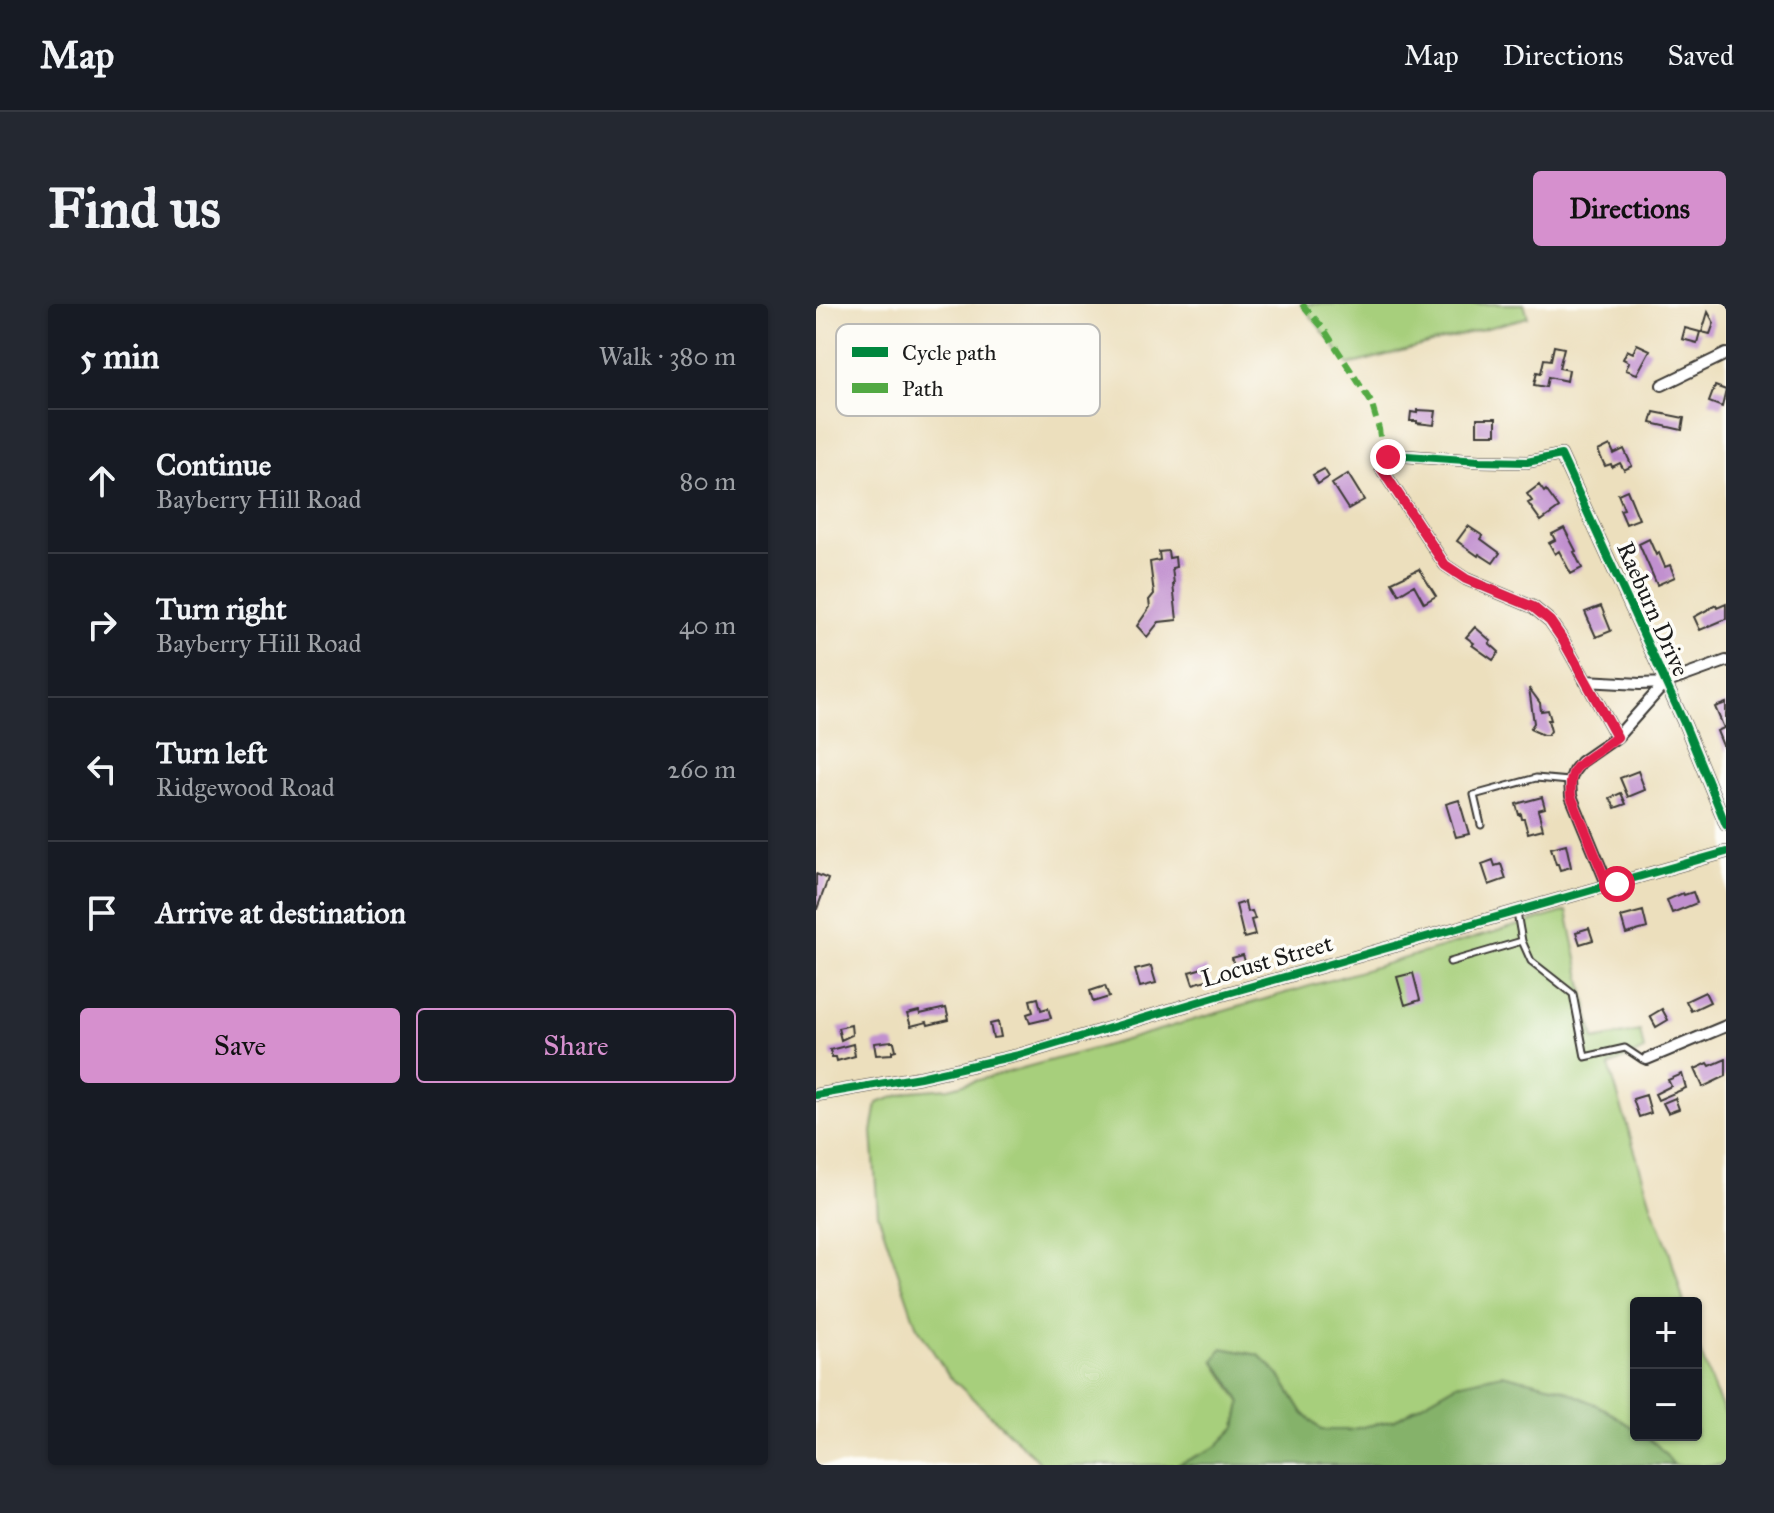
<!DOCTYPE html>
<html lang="en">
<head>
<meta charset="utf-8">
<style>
  :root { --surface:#171b24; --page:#242831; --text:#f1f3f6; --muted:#9ea1a6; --line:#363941; --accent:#d690ce }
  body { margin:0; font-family:"IM FELL Great Primer",serif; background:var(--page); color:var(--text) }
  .controls { position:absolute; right:24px; bottom:24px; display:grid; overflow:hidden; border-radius:8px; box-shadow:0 2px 6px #0004 }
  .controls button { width:72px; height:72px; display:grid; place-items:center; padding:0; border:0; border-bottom:2px solid var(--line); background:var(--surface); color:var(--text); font:40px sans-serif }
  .stop { position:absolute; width:24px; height:24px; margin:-18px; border:6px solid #e11d48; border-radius:50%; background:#fff }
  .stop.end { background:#e11d48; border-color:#fff; box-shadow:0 2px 8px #0008 }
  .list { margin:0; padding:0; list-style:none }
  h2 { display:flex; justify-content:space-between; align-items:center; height:104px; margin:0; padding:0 32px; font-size:34px }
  h2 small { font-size:26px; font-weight:400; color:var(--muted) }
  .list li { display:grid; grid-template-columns:52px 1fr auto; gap:24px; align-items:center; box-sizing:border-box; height:144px; padding:0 32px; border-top:2px solid var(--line) }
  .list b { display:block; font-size:30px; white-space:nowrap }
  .list p { margin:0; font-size:26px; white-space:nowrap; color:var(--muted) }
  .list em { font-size:26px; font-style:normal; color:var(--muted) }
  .actions { display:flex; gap:16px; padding:24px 32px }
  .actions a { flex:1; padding:18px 0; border:2px solid var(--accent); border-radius:8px; text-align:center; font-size:28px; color:var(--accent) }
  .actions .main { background:var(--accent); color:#111 }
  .icon { flex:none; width:44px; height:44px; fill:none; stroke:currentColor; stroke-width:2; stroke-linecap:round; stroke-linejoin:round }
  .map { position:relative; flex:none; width:910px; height:1161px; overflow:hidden; border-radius:8px }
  header { display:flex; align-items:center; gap:48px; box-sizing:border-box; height:112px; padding:0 40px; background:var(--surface); border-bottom:2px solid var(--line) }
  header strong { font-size:38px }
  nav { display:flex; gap:44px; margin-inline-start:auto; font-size:28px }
  .intro { display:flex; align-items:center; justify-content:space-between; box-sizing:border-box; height:192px; padding:0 48px }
  h1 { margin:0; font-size:56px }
  .button { padding:20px 36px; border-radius:8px; background:var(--accent); color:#111; font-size:28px; font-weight:700 }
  main { display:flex; gap:48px; padding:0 48px }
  aside { flex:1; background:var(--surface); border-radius:8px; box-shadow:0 2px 6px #0004 }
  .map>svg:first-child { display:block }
  .green { fill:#a7cf7b; stroke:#62764c; stroke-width:2 }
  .forest { fill:#85b26b; stroke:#506744; stroke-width:2 }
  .building { fill:#c190cf }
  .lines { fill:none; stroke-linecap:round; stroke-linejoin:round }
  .service-casing { stroke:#3b3934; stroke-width:9 }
  .minor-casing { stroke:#3b3934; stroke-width:14 }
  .service { stroke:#fff; stroke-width:5 }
  .minor { stroke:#fff; stroke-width:10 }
  .quiet { stroke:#52a943; stroke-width:6; stroke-dasharray:12 6; stroke-linecap:butt }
  .cycleway-casing { stroke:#fdfcf7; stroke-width:13 }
  .cycleway { stroke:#00873e; stroke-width:8 }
  .route { stroke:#e11d48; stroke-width:10 }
  .labels { text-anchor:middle; stroke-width:7; stroke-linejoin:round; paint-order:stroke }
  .street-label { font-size:24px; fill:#1c1c1c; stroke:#fdfcf7 }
  .key { fill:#fdfcf7; stroke:#bab9b5; stroke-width:2 }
  .key-label { font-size:22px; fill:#1c1c1c }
</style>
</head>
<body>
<header>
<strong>Map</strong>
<nav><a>Map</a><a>Directions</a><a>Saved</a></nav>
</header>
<div class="intro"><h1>Find us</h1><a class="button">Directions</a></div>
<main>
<aside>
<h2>5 min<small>Walk · 380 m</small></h2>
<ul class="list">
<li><svg class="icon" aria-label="ahead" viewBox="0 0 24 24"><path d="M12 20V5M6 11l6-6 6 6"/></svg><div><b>Continue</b><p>Bayberry Hill Road</p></div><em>80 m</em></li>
<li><svg class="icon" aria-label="right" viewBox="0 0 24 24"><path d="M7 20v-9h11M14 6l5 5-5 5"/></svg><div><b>Turn right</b><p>Bayberry Hill Road</p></div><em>40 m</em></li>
<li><svg class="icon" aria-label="left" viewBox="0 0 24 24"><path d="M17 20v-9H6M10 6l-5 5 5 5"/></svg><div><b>Turn left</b><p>Ridgewood Road</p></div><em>260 m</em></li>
<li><svg class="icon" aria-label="arrive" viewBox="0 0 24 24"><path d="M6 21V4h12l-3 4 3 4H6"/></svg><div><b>Arrive at destination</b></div></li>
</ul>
<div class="actions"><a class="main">Save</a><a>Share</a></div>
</aside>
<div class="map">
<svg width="910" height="1161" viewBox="0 0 910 1161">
  <rect width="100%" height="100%" fill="#fdfcf7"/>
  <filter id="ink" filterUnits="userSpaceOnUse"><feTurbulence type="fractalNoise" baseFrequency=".0125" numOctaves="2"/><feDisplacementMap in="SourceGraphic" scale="16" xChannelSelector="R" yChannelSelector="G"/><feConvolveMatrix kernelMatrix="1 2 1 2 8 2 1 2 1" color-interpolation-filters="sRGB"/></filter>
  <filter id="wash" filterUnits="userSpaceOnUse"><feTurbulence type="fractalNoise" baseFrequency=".006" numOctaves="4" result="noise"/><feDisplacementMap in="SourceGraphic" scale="32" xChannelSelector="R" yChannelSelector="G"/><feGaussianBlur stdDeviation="1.8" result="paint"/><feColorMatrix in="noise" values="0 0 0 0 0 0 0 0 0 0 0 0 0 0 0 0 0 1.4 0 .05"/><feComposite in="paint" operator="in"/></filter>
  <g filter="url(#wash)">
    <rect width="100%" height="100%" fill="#ecdfbd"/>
    <!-- green -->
    <path class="green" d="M485,0H708L712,13L533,61Z
      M751,607L778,736L824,727L828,746L793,762L836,903L852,943L868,999H820V1126L789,1105L641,1080L578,1116L533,1126H505L487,1109L464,1072L398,1057L425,1099L420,1123L400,1144L361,1161H227L133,1072L100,1021L62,910L56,828L61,799L96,787L133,784L295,740Z
      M880,1037L899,1088L910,1111V1161H858L838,1139L827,1131H880Z"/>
    <!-- forest -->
    <path class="forest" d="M406,1044L443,1051L464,1072L487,1109L505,1126H533L578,1116L641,1080L686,1070L745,1084L789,1105L820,1126V1131C837,1132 848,1149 858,1161H361L400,1143L420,1123L425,1099L413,1077L398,1057Z"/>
    <g id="blocks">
      <!-- building -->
      <path class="building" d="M892,8L898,19L894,30L886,28Z
        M869,24L884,28L881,39L866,35Z
        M821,40L834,46L821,70L810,66L813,58L807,55L811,46L817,49Z
        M738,42L748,44L743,64L753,66L751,77L732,73L730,83L718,81L721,68L725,69L728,55L735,56Z
        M899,82L910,86L906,103L893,98Z
        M601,106L620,107L618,121L601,119V117H594L595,108L601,109Z
        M838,108L868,114L866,126L835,119Z
        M661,114H680V130H661Z
        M794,141L798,150L808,145L816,162L808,166L804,159L796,163L795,160L789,162L782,147Z
        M508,165L513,173L502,180L497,171Z
        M532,170L548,196L532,205L516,180Z
        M723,181L728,188L730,186L743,204L725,217L712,199L716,197L711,190Z
        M811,186L823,215L810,220L804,206L808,205L802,190Z
        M652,222L667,232L665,235L684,249L677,259L663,250L662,252L641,237Z
        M748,224L760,247L758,248L766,264L755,270L743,247L739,250L733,239L739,236L736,230Z
        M833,235L840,251L843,249L849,263L854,261L859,273L841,281L823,240Z
        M352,247L353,254L359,253L360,263L356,264L358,280H357L361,316L343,318L331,333L321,322L334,303L333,296L338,290L334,258L344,256L343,248Z
        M603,265L620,292L608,299L598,281L583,290L576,278Z
        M910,300V315L884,326L878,313L900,301L901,304Z
        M785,302L795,327L780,333L769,308Z
        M659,323L675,337L673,339L683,348L677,356L656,341L658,339L650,333Z
        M713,384L724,399L725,407L732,406L735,416H732L735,427L732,431H727L714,425L718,419Z
        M910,399V449L901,427L908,424L899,403Z
        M822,467L829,486L812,493L804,474Z
        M805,489L810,500L799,504L794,494Z
        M726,493L729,504L722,506L727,525L712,529L708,515H706L705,510L703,511L700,500Z
        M643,496L653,530L640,533L630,500Z
        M750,540L755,563L744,566L742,560H740L735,544Z
        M677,556L679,562L685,560L690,575L673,581L666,560Z
        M0,570L12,575L1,605H0Z
        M877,588L881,599L856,609L851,596L867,589L868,591Z
        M429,598L431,608L436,607L439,615L435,616L439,631L428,634L420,601Z
        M827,607L831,624L810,630L805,613Z
        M773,624L777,636L764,640L760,628Z
        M427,651L431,664L419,667L416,654Z
        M335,662L340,679L324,683L319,666Z
        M390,663L394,675L377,680L373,668Z
        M597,669L604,696L589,701L581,673Z
        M289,682L293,693L277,698L274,687Z
        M889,688L894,698L875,707L870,697Z
        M222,694L225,706L232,704L235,714L214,719L211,710L217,708L214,696Z
        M130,704L133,716L112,721L111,718L95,722L91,710L103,707L104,710Z
        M846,705L852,716L840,723L834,712Z
        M182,718L185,733L177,734L174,720Z
        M35,721L36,731L25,736L22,724Z
        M75,737V738H78L80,746L76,747V750L60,751L58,739Z
        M37,740L39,752L21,757L20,753H16L14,746Z
        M910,755V772L887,783L879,765L892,759L894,762Z
        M866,770L870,784L842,796L839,790L855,782L852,776Z
        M830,791L835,809L823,813L817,795Z
        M859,794L863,805L852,809L847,799Z"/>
    </g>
  </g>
  <g filter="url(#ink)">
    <use href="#blocks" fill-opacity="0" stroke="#3b3934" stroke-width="2"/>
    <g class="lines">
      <!-- service casing -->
      <g class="service-casing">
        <path id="service" d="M665,521L658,491L720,474L753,477
          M701,609L706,637L715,657L757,690L769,753L809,744L827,756L830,755
          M634,658L706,637"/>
      </g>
      <!-- minor casing -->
      <g class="minor-casing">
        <path id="minor" d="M846,81L910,50
          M769,377L824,380L849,379
          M801,433L747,336L734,317L717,303L650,275L629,261L565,164L567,155L576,151L663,157L711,158L745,151L869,421L910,521
          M792,582L755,492L754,477L758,467L765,458L801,433L849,379L910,357
          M831,755L910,722
          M0,791L104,773L203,751L405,691L910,548"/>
      </g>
      <!-- service -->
      <use href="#service" class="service"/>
      <!-- minor -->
      <use href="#minor" class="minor"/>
      <!-- quiet -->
      <path class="quiet" d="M486,0L508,25L555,98L563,125L567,155"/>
      <!-- cycleway casing -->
      <g class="cycleway-casing">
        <path id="cycleway" d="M801,433L747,336L734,317L717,303L650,275L629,261L565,164L567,155L576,151L663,157L711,158L745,151L869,421L910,521
          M0,791L104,773L203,751L405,691L910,548"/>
      </g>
      <!-- cycleway -->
      <use href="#cycleway" class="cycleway"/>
    </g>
  </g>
  <g class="lines" filter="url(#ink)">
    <!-- route -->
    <path class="route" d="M572,153L567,155L565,164L629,261L650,275L717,303L734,317L747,336L801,433C794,438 787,444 779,449C759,463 753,466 755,492L792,582L801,580"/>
  </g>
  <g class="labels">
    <!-- street labels -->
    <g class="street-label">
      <text transform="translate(837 305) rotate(66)" y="8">Raeburn Drive</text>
      <text transform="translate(451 657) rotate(-16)" y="8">Locust Street</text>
    </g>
  </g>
  <!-- legend -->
  <rect x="20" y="20" width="264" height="92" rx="12" class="key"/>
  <rect x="36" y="43" width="36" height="10" fill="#00873e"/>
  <rect x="36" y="79" width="36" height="10" fill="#52a943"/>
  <g class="key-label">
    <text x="86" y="56">Cycle path</text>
    <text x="86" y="92">Path</text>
  </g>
</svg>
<div class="controls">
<button>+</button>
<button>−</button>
</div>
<div class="stop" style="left:801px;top:580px"></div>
<div class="stop end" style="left:572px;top:153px"></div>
</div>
</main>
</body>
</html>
